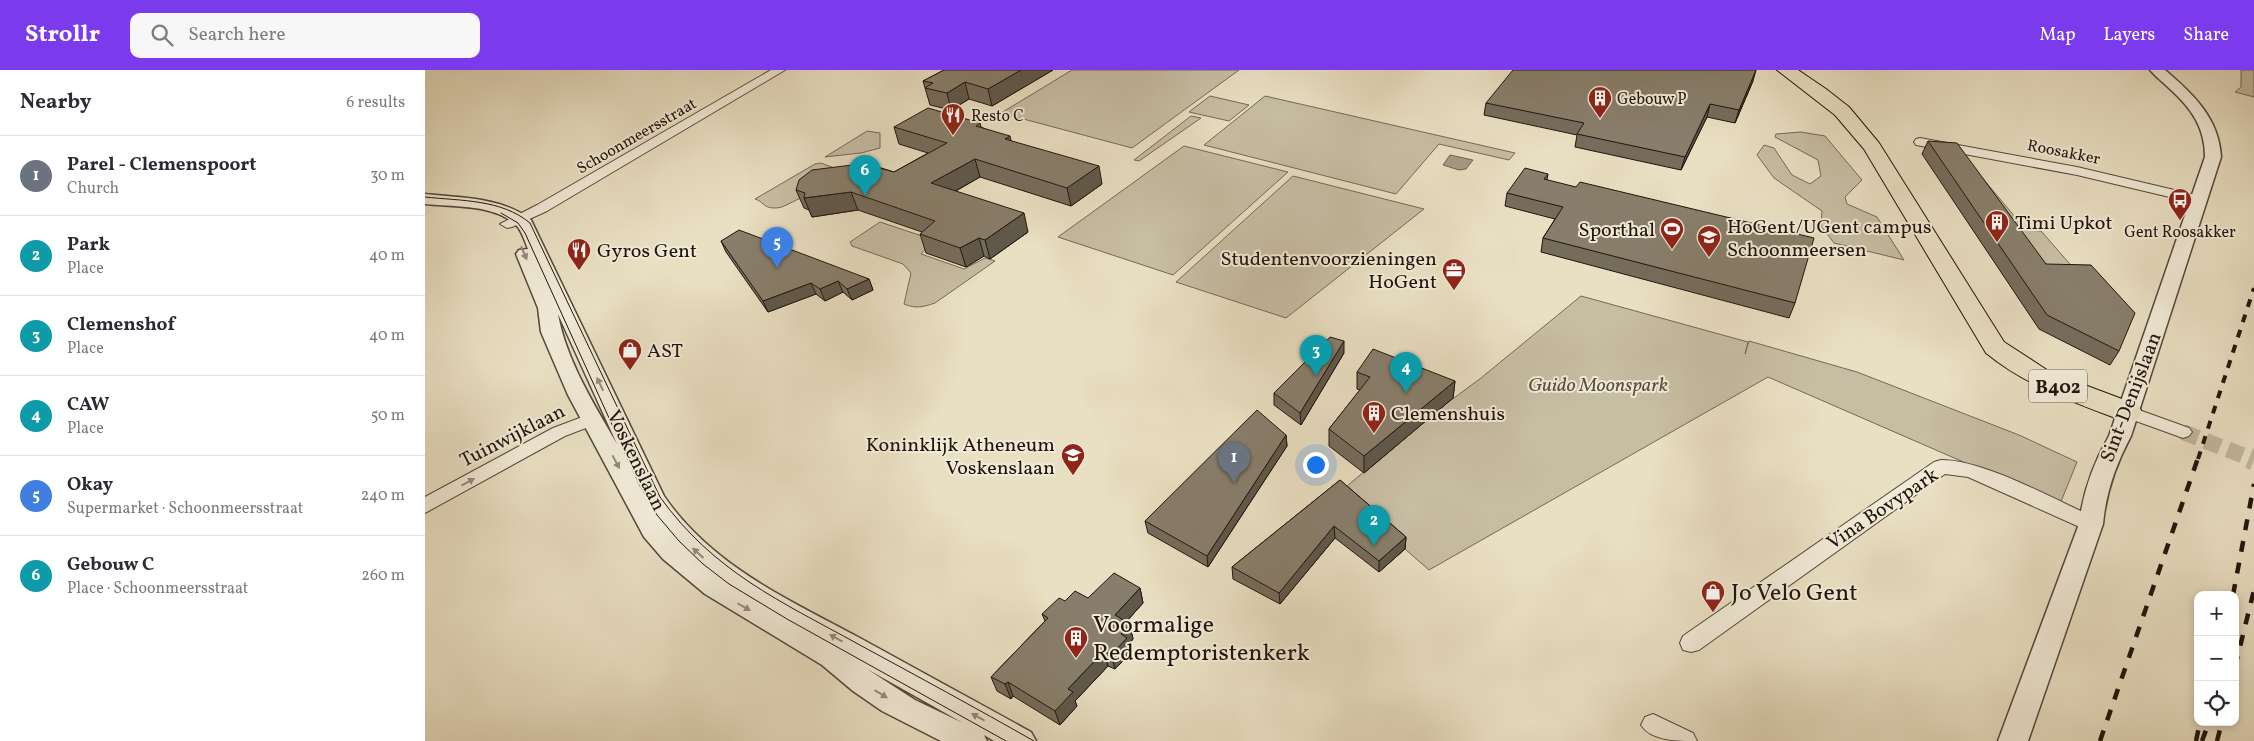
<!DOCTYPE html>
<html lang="en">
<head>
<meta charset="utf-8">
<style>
  :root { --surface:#fff; --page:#f7f7f7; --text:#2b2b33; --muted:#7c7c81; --line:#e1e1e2; --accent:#7c3aed }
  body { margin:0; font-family:Vollkorn,serif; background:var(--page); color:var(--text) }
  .controls { position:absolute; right:15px; bottom:15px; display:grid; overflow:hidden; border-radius:10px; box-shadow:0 2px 8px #0003 }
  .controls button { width:45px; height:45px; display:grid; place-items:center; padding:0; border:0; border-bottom:1px solid var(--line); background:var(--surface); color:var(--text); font:25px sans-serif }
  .you { position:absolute; left:890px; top:394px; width:18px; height:18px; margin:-12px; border:4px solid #fff; border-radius:50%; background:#1a73e8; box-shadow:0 0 0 8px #1a73e833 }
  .badge { display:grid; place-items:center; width:32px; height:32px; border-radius:50%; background:var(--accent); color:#fff; font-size:16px; font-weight:700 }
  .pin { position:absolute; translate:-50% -41px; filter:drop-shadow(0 1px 2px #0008) }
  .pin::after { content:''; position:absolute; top:26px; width:18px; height:15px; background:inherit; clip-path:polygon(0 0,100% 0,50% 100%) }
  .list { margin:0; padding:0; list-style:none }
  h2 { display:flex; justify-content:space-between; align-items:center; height:65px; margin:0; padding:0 20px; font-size:21px }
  h2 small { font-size:16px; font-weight:400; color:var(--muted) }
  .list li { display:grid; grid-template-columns:32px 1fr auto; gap:15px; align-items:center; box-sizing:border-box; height:80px; padding:0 20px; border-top:1px solid var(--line) }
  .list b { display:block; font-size:19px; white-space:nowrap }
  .list p { margin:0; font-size:16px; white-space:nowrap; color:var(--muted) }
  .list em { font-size:16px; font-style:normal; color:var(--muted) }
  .icon { flex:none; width:28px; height:28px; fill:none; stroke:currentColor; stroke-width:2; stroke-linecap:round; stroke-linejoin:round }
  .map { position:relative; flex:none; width:1829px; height:671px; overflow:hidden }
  header { display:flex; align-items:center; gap:30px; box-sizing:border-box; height:70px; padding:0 25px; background:var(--accent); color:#fff }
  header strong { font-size:24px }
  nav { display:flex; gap:28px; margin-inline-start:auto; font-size:18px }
  .search { width:350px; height:45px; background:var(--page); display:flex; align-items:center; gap:12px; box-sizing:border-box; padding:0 18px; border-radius:10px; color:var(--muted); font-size:19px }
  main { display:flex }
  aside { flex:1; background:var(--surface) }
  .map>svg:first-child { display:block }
  .green { fill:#c7bda3; stroke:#736958 }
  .water { fill:#a49a84; stroke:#6f6554 }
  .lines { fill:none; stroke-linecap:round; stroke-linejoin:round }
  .minor-tunnel-far1 { stroke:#c1b79e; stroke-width:16; stroke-dasharray:16 8; stroke-linecap:butt }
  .minor-tunnel { stroke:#c1b79e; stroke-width:21; stroke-dasharray:21 11; stroke-linecap:butt }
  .minor-casing { stroke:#52483a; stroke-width:2 }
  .tertiary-casing { stroke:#52483a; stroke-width:3 }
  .primary-casing { stroke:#1f150d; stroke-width:2 }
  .minor { fill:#f1ead7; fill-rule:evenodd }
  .tertiary { fill:#f1ead7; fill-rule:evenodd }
  .primary { fill:#e9dfc2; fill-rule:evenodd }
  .tram { stroke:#1f150d; stroke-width:1 }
  .rail-far1 { stroke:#1f150d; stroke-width:4; stroke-dasharray:8 8; stroke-linecap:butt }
  .rail { stroke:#1f150d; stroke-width:4.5; stroke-dasharray:11 11; stroke-linecap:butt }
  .wall { fill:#756c5c; stroke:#1f150d }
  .shaded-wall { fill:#5f584b; stroke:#1f150d }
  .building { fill:#887e6b; stroke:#1f150d }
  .oneway { fill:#928a7c }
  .labels { text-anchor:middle; stroke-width:4; stroke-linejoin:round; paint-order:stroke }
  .far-poi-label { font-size:16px; fill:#1f150d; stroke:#f1ead7; text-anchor:start }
  .far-street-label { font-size:16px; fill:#1f150d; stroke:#f1ead7 }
  .shield { fill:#f1ead7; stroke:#5e554a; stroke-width:1 }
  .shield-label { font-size:19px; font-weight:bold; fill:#1f150d }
  .poi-label { font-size:20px; fill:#1f150d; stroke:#f1ead7; text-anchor:start }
  .park-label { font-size:20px; font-style:italic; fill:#5a5042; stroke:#f1ead7 }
  .street-label { font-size:20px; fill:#1f150d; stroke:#f1ead7 }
  .near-poi-label { font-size:24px; fill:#1f150d; stroke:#f1ead7; text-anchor:start }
</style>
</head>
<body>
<header>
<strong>Strollr</strong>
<div class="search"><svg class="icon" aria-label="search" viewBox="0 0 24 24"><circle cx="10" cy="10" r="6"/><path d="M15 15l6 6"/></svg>Search here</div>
<nav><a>Map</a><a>Layers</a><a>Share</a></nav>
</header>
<main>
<aside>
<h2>Nearby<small>6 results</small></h2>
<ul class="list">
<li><span class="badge" style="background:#6b7280">1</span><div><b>Parel - Clemenspoort</b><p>Church</p></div><em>30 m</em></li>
<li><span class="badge" style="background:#0f9aa8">2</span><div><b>Park</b><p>Place</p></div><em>40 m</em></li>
<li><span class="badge" style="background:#0f9aa8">3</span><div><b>Clemenshof</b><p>Place</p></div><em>40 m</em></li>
<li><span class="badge" style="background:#0f9aa8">4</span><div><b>CAW</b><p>Place</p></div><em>50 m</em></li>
<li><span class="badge" style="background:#3f7fe0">5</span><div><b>Okay</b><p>Supermarket · Schoonmeersstraat</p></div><em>240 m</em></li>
<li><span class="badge" style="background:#0f9aa8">6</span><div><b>Gebouw C</b><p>Place · Schoonmeersstraat</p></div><em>260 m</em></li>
</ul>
</aside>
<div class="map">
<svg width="1829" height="671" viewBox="0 0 1829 671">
  <rect width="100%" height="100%" fill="#e9dfc2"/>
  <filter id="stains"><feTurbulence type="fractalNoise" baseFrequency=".004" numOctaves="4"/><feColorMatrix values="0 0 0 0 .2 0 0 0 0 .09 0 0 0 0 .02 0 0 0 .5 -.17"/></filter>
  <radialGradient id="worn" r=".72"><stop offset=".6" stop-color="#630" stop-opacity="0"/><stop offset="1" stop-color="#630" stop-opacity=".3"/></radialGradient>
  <!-- green -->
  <path class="green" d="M647,0H814L707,78L576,43Z
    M1816,0H1829V27L1810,22L1816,17Z
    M785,26L824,35L804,51L764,42Z
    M840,26L1090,83L1084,90L1014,74L971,124L779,75Z
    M766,46L776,48L714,91L709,90Z
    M442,61L455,63V78L436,83L400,87Z
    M1376,62L1400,66L1437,110L1420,127L1422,134L1452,147L1479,190L1409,173L1396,156L1397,141L1349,108L1332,85L1339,75L1349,78L1367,105L1385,114L1396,106L1393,90L1350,67L1351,64Z
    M759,76L863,102L748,205L633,167Z
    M396,93L422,103L381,127C370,128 360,139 349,138C338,138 338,131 330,129L390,94Z
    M1549,98L1601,160L1616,161L1658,209L1660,260Z
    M868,106L999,139L861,248L751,212Z
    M455,152L509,170L496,184L539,199L560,188L570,191L510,233C498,237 491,239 479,234L486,203L478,194L427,176L425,172Z
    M1156,226L1323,272L1320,284L1324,271L1432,302L1594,365L1652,392L1635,434L1343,307L1004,500L915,422L1006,345L1056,308Z"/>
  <!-- water -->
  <path class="water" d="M1025,85L1048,90L1041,99L1034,100L1018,95Z"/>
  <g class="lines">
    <!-- minor-tunnel-far1 -->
    <path class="minor-tunnel-far1" d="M1758,362L1827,389"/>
    <!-- minor-tunnel -->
    <path class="minor-tunnel" d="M1824,388L1829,390"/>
    <!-- minor casing -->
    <g class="minor-casing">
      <path id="minor" d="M346,0H360L122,141L87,157L82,158L75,154L112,135Z
        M1495,68L1652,97L1779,127L1781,130L1774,134L1652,105L1491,75L1489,72L1491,69Z
        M1703,336L1764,358L1767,362L1764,366L1758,368L1697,346L1694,342L1697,338Z
        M168,343L174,345L177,349L174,353L140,366L0,443V427L128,358Z
        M1516,390C1560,390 1630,430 1673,449L1676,454L1673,459L1666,461L1659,459L1543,407L1520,404L1274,580L1266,582L1258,580L1255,573L1258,566L1509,392Z
        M1228,644L1268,663L1272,671C1253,671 1226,671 1216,655L1220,647Z"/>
    </g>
    <!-- tertiary casing -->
    <g class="tertiary-casing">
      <path id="tertiary" d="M1725,0H1740C1768,24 1794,48 1796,87L1706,366C1691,394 1681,422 1678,454L1603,671H1573L1654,454C1658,422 1668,394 1684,366L1780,87C1780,58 1767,39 1745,19C1739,13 1731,7 1725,0Z
        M0,124C36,128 77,127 106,150L239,426C286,495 362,529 433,567C491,599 548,630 606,662L611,671H569L559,665L562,671H516L510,668L457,641L428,621L397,595L280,524L238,489L219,467L143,325L116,262L113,238L91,184L94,180L103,179C100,172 97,161 91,155C69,134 28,137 0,134ZM133,244L192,374C169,334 141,290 133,244ZM442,599L538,653L490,630Z"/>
    </g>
    <!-- primary casing -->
    <g class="primary-casing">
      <path id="primary" d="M1352,0H1373L1401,19L1424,37L1454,73L1579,272L1625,302L1713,335L1717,342L1713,349L1703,351L1693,349C1646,331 1600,315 1561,283L1439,79L1410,45Z"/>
    </g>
    <!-- minor -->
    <use href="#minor" class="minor"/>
    <!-- tertiary -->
    <use href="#tertiary" class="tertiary"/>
    <!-- primary -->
    <use href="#primary" class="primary"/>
    <!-- tram -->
    <path class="tram" d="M0,127C36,131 76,129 105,153L235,427C289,502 355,531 433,574C492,606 551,638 609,671
      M76,143L93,153L100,163L214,414L232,445L254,471L278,494L304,514L362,549L581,671"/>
    <!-- rail-far1 -->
    <path class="rail-far1" d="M1773,389L1829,218"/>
    <!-- rail -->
    <path class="rail" d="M1808,525L1829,414
      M1810,597L1829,520
      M1675,671L1773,388
      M1771,671L1775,652
      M1777,671L1784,652
      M1792,671L1797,652"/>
  </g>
  <!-- wall -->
  <path class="wall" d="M519,0H628L567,36L544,29L526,40L505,35L498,11Z
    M1328,11L1310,53L1282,47L1256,100L1150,77L1152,65L1059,45L1061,33Z
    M555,53L556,57L586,71L677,114L646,136L555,107L531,121L603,162L565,189L559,186L541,197L501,183L495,164L497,162L433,140L387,147L384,140L379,138L371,120L453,97L469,102L503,83L474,74L469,57Z
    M1503,71L1621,194L1694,281L1685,295L1614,259L1497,84Z
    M1123,104L1122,110L1370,233L1364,248L1116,182L1118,168L1130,149L1080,136L1082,123Z
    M296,171L444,209L448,220L427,230L418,222L400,231L391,224L343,242L301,182Z
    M919,283L876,355L849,335V323Z
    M932,302L1030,311L1028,328L939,403L904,376V359L935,320L932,319Z
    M861,365L862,376L783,497L723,463L720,451Z
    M915,410L981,467L980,479L954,502L910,468L855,534L808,509L807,497Z
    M715,518L718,533L701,552L705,554L708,569L704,574L706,583L690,599L683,596L650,631L652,636L635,655L588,626L586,629L572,621L566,607L620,551L617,544L640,531L663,528Z"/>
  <!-- shaded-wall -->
  <path class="shaded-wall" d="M596,0H628L567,36L563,19Z
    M1331,0L1328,11L1310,53L1314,40Z
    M540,12L544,29L526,40L522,23Z
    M1285,34L1282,47L1256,100L1260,87Z
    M585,66L589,83L580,69Z
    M550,89L555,107L512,131L506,113Z
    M674,96L677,114L646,136L642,118Z
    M426,122L433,140L387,147L379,128Z
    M599,143L603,162L565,189L560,170Z
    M554,168L559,186L541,197L535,178Z
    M444,209L448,220L427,230L422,219Z
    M413,211L418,222L400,231L395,219Z
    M386,213L391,224L343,242L338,231Z
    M919,271V283L876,355L875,343Z
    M1030,311L1028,328L939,403V386Z
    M861,365L862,376L783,497L782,486Z
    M909,456L910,468L855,534L854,523Z
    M981,467L980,479L954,502V491Z
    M715,518L718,533L694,560L690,545Z
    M705,554L708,569L704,574L706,583L690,599L686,585L696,564Z
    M679,581L683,596L650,631L652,636L635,655L630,641L643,619Z
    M583,612L588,626L586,629L580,614Z"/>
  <!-- building -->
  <path class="building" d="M519,0H596L563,19L540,12L522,23L500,18L508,13L498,11Z
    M1088,0H1331L1314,40L1285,34L1260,87L1152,64L1159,53L1061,33Z
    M503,38L555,53L551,56L585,66L580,69L674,96L642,118L550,89L506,113L599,143L560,170L554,168L535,178L495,164L510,151L426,122L379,128L380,123L371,120L374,110L387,100L451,92V97L469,102L522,73L469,57Z
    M1503,71L1532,73L1621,194L1666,195L1710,243L1694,281L1622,245Z
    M1100,98L1123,104L1119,109L1151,117L1155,112L1389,168L1370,233L1118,168L1138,137L1082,123Z
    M314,160L444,209L422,219L413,211L395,219L386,213L338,231L296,171Z
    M905,267L919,271L875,343L849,323Z
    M948,279L1030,311L939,386L904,359L945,307L932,302Z
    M832,340L861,365L782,486L720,451Z
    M915,410L981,467L954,491L909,456L854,523L807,497Z
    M689,503L715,518L690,545L705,554L696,564L702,568L686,585L679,581L643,619L648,622L630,641L583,612L580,614L566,607L623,548L617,544L634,528L640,531L650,521L663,528Z"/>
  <!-- one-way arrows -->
  <defs><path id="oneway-solid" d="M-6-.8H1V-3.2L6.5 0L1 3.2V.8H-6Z" transform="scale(1.25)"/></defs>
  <g class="oneway">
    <use href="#oneway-solid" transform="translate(99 183) rotate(67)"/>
    <use href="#oneway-solid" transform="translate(175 314) rotate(-115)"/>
    <use href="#oneway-solid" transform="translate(191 392) rotate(62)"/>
    <use href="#oneway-solid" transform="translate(43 412) rotate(-29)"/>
    <use href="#oneway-solid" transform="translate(273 483) rotate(-138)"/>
    <use href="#oneway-solid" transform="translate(319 537) rotate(30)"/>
    <use href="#oneway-solid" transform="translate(411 568) rotate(-151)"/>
    <use href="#oneway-solid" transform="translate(456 624) rotate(31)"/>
    <use href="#oneway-solid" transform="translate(553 647) rotate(-151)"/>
  </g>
  <!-- icons -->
  <defs>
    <g id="building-pin" transform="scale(1.25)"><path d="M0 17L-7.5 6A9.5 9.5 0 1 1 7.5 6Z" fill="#8f2418" stroke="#f1ead7"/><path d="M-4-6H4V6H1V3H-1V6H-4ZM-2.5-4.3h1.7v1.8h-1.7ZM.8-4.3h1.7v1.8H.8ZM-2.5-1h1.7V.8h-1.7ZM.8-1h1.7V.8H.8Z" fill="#fff"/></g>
    <g id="restaurant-pin" transform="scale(1.25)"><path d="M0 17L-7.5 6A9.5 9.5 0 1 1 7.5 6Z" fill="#8f2418" stroke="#f1ead7"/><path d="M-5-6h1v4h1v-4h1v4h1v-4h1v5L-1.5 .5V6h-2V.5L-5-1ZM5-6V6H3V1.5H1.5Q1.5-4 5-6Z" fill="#fff"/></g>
    <g id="bus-pin" transform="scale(1.25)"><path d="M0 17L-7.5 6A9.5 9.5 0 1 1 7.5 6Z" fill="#8f2418" stroke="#f1ead7"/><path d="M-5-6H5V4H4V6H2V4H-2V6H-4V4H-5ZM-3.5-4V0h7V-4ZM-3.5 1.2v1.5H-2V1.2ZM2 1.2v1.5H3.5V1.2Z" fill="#fff"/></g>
    <g id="stadium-pin" transform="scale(1.25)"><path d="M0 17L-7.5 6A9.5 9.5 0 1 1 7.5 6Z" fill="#8f2418" stroke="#f1ead7"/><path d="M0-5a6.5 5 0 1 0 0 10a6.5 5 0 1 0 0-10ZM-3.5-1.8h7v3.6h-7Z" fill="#fff"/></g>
    <g id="university-pin" transform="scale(1.25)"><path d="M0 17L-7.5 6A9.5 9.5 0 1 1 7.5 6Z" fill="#8f2418" stroke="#f1ead7"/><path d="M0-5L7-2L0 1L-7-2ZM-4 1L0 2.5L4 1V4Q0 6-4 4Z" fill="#fff"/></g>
    <g id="office-pin" transform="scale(1.25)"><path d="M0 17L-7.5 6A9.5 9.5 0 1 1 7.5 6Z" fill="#8f2418" stroke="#f1ead7"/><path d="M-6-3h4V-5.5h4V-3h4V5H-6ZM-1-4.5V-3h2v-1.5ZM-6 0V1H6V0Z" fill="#fff"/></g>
    <g id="shop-pin" transform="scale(1.25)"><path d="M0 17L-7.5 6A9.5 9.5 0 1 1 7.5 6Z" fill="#8f2418" stroke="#f1ead7"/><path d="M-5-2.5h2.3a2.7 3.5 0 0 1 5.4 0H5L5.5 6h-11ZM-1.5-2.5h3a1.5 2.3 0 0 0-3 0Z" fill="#fff"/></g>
    <g id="school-pin" transform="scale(1.25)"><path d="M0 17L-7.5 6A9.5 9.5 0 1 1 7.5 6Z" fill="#8f2418" stroke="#f1ead7"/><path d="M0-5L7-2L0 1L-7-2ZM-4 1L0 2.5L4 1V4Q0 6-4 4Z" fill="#fff"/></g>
  </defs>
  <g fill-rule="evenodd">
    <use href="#building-pin" x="1175" y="28"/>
    <use href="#restaurant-pin" x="528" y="45"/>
    <use href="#bus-pin" x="1755" y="130"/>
    <use href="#building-pin" x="1572" y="152"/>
    <use href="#stadium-pin" x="1247" y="159"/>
    <use href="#university-pin" x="1284" y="167"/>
    <use href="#restaurant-pin" x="154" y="180"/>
    <use href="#office-pin" x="1029" y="200"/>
    <use href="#shop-pin" x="205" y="280"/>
    <use href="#building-pin" x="949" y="343"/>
    <use href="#school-pin" x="648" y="385"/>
    <use href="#shop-pin" x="1288" y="522"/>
    <use href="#building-pin" x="651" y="568"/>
  </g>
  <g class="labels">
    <!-- far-poi labels -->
    <g class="far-poi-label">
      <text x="1192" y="34">Gebouw P</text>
      <text x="546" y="51">Resto C</text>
      <text x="1755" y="167" text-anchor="middle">Gent Roosakker</text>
    </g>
    <!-- far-street labels -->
    <g class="far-street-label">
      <text transform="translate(211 65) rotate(-30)" y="6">Schoonmeersstraat</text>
      <text transform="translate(1639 81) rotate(11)" y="6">Roosakker</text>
    </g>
    <!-- shield labels -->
    <rect class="shield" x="1604" y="299.5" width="58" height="33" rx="4"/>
    <g class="shield-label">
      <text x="1633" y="323">B402</text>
    </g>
    <!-- poi labels -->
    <g class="poi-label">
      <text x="1590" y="159">Timi Upkot</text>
      <text x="1302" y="163">HoGent/UGent campus<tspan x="1302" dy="23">Schoonmeersen</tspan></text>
      <text x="1230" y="166" text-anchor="end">Sporthal</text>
      <text x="172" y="187">Gyros Gent</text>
      <text x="1012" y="195" text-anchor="end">Studentenvoorzieningen<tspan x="1012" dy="23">HoGent</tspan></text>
      <text x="222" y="287">AST</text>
      <text x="966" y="350">Clemenshuis</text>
      <text x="630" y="381" text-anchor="end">Koninklijk Atheneum<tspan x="630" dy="23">Voskenslaan</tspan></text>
    </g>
    <!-- park labels -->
    <g class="park-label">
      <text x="1173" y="321">Guido Moonspark</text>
    </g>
    <!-- street labels -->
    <g class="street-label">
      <text transform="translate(1705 327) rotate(-69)" y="7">Sint-Denijslaan</text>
      <text transform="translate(87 365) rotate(-27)" y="7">Tuinwijklaan</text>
      <text transform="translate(212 390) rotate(64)" y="7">Voskenslaan</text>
      <text transform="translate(1457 438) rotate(-34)" y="7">Vina Bovypark</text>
    </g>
    <!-- near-poi labels -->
    <g class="near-poi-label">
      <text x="1306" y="530">Jo Velo Gent</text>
      <text x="668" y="562">Voormalige<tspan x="668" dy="28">Redemptoristenkerk</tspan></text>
    </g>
  </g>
  <rect width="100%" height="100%" filter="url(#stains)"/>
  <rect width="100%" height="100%" fill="url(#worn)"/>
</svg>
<div class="controls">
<button>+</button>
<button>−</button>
<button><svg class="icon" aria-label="locate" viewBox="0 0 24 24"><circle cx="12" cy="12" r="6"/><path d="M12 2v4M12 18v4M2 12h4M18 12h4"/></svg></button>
</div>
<div class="you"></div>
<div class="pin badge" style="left:809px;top:413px;background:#6b7280">1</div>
<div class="pin badge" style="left:949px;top:476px;background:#0f9aa8">2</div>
<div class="pin badge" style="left:891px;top:306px;background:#0f9aa8">3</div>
<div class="pin badge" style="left:981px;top:323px;background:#0f9aa8">4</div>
<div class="pin badge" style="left:352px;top:198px;background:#3f7fe0">5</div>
<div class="pin badge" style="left:440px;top:126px;background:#0f9aa8">6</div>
</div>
</main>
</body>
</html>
